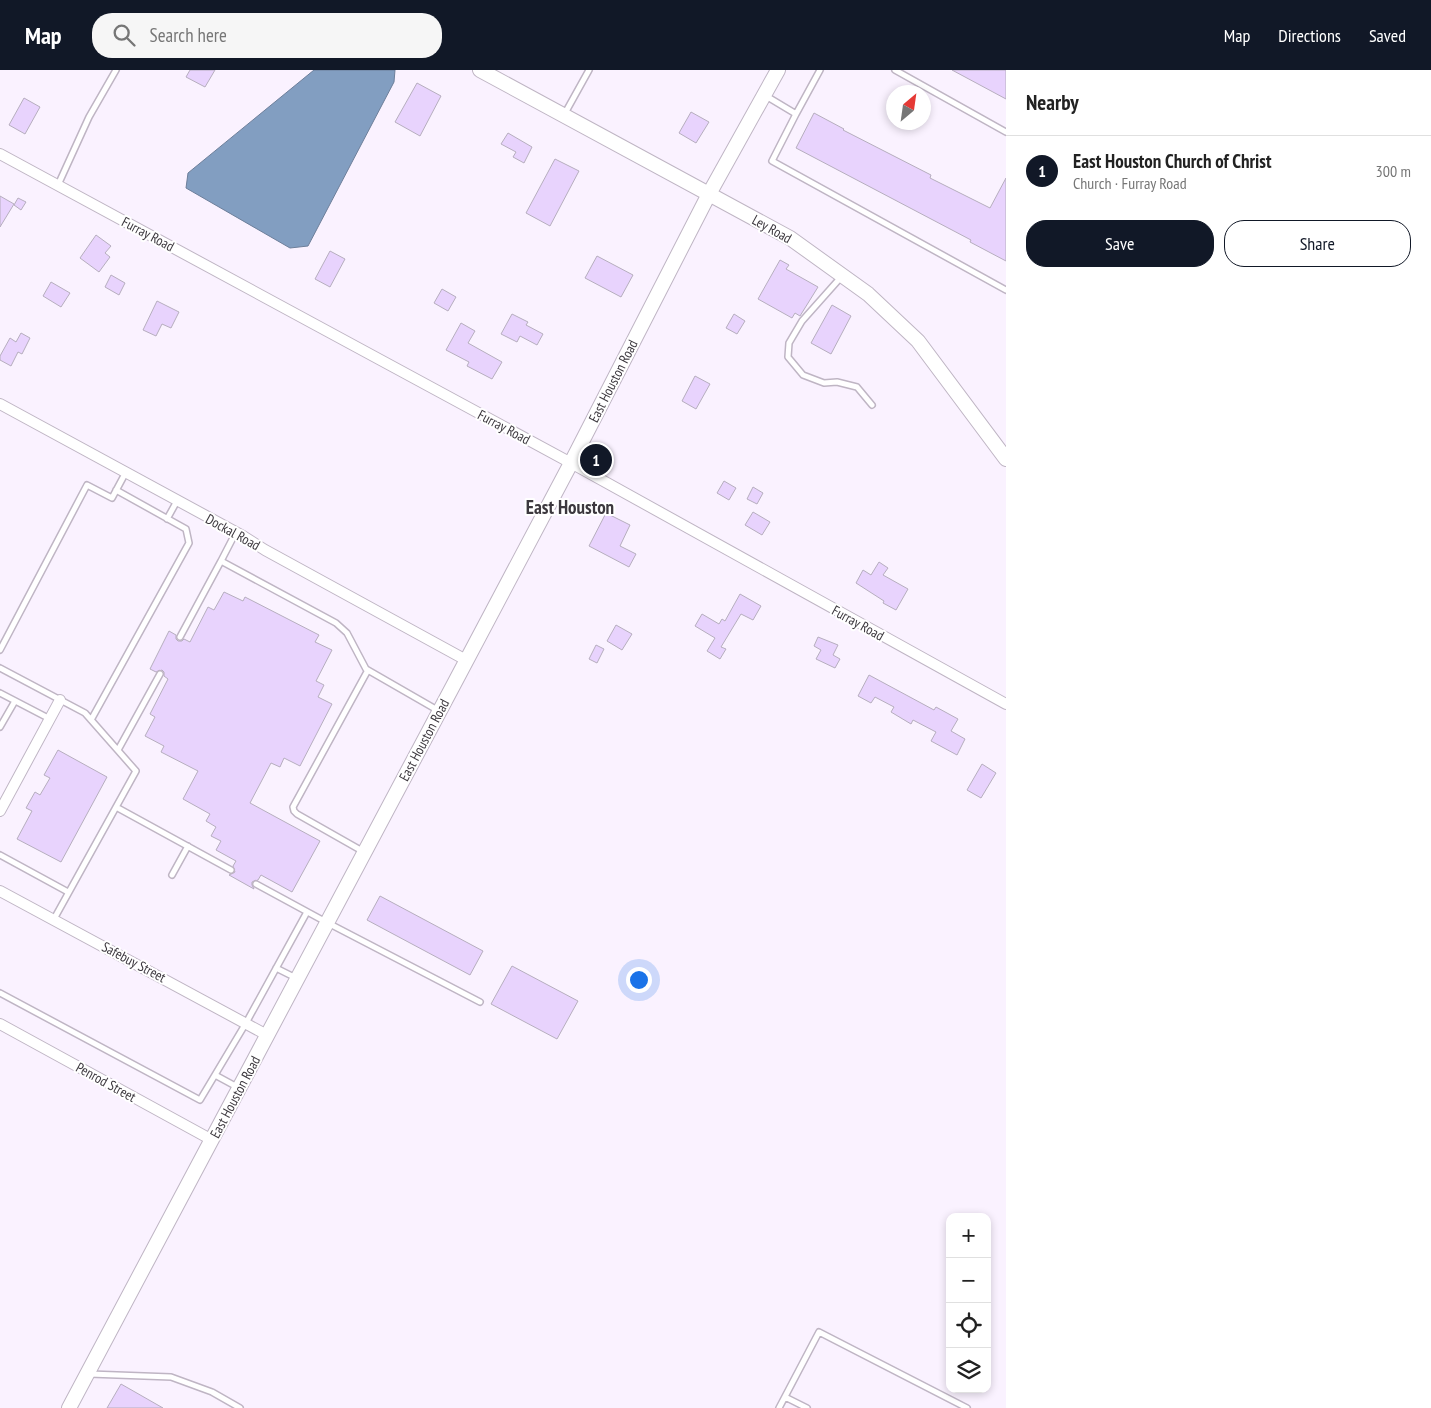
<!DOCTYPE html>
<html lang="en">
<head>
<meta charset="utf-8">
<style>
  :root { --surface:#fff; --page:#f6f6f6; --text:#222; --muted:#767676; --line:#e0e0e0; --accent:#111827 }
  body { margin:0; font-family:"PT Sans Narrow",sans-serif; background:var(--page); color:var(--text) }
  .controls { position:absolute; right:15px; bottom:15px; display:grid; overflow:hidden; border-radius:10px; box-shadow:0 2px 8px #0003 }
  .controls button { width:45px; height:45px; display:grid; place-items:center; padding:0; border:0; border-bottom:1px solid var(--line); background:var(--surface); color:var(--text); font:25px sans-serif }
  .compass { position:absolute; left:886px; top:15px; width:45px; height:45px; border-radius:50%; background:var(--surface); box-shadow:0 2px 8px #0003; rotate:29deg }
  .you { position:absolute; left:638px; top:909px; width:18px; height:18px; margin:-12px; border:4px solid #fff; border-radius:50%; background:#1a73e8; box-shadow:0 0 0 8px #1a73e833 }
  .badge { display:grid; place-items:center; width:32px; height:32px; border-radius:50%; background:var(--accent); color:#fff; font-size:16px; font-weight:700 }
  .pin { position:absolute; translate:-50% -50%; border:2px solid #fff; box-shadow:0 1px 5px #0006 }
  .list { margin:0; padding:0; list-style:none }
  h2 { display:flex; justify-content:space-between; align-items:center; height:65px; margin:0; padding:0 20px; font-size:21px }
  h2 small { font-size:16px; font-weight:400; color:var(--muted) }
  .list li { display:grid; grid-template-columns:32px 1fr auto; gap:15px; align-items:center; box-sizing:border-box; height:70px; padding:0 20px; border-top:1px solid var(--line) }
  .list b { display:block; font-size:19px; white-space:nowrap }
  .list p { margin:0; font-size:16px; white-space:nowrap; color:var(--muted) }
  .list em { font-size:16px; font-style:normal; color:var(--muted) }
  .actions { display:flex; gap:10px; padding:15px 20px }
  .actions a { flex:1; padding:11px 0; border:1px solid var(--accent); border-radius:20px; text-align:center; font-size:18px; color:var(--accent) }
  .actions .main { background:var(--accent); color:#fff }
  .icon { flex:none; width:28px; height:28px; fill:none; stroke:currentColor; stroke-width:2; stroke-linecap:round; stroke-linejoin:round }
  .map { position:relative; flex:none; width:1006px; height:1338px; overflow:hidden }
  header { display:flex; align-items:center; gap:30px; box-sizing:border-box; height:70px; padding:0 25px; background:var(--accent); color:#fff }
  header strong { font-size:24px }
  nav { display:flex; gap:28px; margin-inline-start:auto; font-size:18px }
  .search { width:350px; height:45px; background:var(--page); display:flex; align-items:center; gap:12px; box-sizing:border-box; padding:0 18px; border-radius:20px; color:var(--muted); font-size:19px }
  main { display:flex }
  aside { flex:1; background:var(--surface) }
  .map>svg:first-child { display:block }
  .water { fill:#829ec1; stroke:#6d7f9a }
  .building { fill:#e8d3fd; stroke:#b6aebe }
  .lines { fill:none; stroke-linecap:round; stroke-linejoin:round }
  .lane-casing { stroke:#bfb5c4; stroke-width:8 }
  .street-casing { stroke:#bfb5c4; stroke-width:12 }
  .secondary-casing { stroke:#bfb5c4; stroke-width:16 }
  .lane { stroke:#fff; stroke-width:5 }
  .street { stroke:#fff; stroke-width:10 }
  .secondary { stroke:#fff; stroke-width:14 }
  .labels { text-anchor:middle; stroke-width:4; stroke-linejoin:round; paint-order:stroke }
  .street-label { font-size:14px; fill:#3c383e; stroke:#fff }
  .district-label { font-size:19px; font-weight:bold; fill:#3c383e; stroke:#fff }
</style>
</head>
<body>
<header>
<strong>Map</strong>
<div class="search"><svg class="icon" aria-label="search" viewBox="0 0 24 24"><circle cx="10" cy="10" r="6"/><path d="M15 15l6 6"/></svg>Search here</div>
<nav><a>Map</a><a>Directions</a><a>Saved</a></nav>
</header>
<main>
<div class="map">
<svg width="1006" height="1338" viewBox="0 0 1006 1338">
  <rect width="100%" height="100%" fill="#faf2ff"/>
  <!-- water -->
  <path class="water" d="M314,0H395L394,12L308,176L290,178L186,118L188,103Z"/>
  <!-- building -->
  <path class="building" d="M190,0H215L205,17L186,7Z
    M952,0H1006V29Z
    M417,13L441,26L420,66L395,52Z
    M24,28L40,37L25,64L9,55Z
    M691,42L709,52L696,73L679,63Z
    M814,43L844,59L843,60L931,105L930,108L990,138L1006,108V191L970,172L971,170L796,78Z
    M508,63L532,77L524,93L513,87L516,82L501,74Z
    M555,89L579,101L550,156L526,143Z
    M0,126L14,134L0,157Z
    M18,128L26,132L21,140L14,135Z
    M96,165L111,176L105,183L110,187L99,202L80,188Z
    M330,181L345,189L330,217L315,209Z
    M597,186L633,205L621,227L585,208Z
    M780,190L789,195L786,199L818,217L800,246L795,243L792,248L758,229Z
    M111,205L125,213L119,225L105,217Z
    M51,212L70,223L61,237L43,226Z
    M442,219L456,227L448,241L434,233Z
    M157,231L179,242L171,258L162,254L156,266L143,260Z
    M832,235L851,246L831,284L811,273Z
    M512,244L528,252L526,255L543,264L537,275L520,266L517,272L501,264Z
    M734,244L745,251L737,264L726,258Z
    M461,253L475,261L468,273L502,292L492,309L467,296L469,292L446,280Z
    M21,263L30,268L22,284L18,282L11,296L0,290V286L10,268L16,272Z
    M695,306L710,314L696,339L682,331Z
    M724,411L736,418L729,430L717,423Z
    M753,417L763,423L757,434L747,429Z
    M753,442L770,452L762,465L745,455Z
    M606,443L630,455L620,476L636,484L629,497L589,476Z
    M879,492L888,498L883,505L908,519L896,540L883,533L884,531L856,513L863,500L871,505Z
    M224,522L243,531L245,527L319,565L315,572L332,580L316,611L324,615L318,627L332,634L300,696L284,688L280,697L271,693L250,733L320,771L292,822L261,805L258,810L252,812V815L254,819L229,805L235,802L233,796L236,791L216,780L221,771L211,766L216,757L206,751L210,744L183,729L198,701L161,682L164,676L145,666L155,647L150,644L168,609L164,606V602L162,600L156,602L150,599L169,561L176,565V569L178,571H182L184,569L190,572L208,537L214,540Z
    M740,524L761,536L753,550L741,544L721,577L726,579L720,589L707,581L715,568L695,556L702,544L719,554L722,549L725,551Z
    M616,555L632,564L622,580L607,571Z
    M818,567L838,575L833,585L840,589L835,598L816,589L821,580L814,576Z
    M596,575L604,579L597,593L589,589Z
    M869,605L934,640L936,637L958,649L951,661L965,669L957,685L931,671L936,662L913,650L911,654L891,642L894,637L875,627L871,633L858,626Z
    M58,680L107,707L61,792L17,769L32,741L26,738L35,722L40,725L50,708L44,705Z
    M982,694L996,703L981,728L967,720Z
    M380,826L483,881L470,905L367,850Z
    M512,896L578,931L557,969L491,934Z
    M121,1314L163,1338H107Z"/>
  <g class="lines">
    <!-- lane casing -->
    <g class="lane-casing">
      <path id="lane" d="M895,0L1006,62
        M766,26L796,44L772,91L1006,220
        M796,44L820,0
        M564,45L589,0
        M58,115L89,47L116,0
        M842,206L802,251L789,273L788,287L803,305L824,313L837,312L857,317L872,335
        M167,449L177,431
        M236,462L221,491L336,553L347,563L366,599L439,641
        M180,567L221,491
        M0,580L87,415L112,428L126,402
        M0,598L85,643L136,701L54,849
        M0,623L50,649
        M91,650L189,473L186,459L116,420
        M0,657L15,631
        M118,680L160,604
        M116,737L231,800
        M364,782L297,744L294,741L293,737L368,600
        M0,785L68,822
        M172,805L188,776
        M256,814L326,852L480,932
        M276,898L296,908
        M0,923L200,1030L246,953L307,842
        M215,1005L239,1018
        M90,1304L171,1307L212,1322L240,1338
        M785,1327L807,1338
        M779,1338L819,1262L967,1338"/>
    </g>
    <!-- street casing -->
    <g class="street-casing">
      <path id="street" d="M0,84L571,393L1006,634
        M0,334L243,466L265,480L466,590
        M0,741L60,630
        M0,821L267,965
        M0,954L212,1070"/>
    </g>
    <!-- secondary casing -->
    <g class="secondary-casing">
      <path id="secondary" d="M480,0L790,168L868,224L918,271L1006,389
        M69,1338L454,614L571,393L709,124L778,0"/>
    </g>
    <!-- lane -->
    <use href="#lane" class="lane"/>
    <!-- street -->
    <use href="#street" class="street"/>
    <!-- secondary -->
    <use href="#secondary" class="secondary"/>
  </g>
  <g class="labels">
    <!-- street labels -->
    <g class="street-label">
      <text transform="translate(772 159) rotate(29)" y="5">Ley Road</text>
      <text transform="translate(148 164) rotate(28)" y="5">Furray Road</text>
      <text transform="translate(613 311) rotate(-63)" y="5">East Houston Road</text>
      <text transform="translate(504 357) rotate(28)" y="5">Furray Road</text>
      <text transform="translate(233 462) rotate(29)" y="5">Dockal Road</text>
      <text transform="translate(858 553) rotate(29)" y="5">Furray Road</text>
      <text transform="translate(424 670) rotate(-62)" y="5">East Houston Road</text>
      <text transform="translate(134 892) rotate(28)" y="5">Safebuy Street</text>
      <text transform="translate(106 1012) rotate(29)" y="5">Penrod Street</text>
      <text transform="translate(235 1027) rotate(-62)" y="5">East Houston Road</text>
    </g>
    <!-- district labels -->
    <g class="district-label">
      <text x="570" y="444">East Houston</text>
    </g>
  </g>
</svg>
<div class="controls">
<button>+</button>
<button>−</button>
<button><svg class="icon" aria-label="locate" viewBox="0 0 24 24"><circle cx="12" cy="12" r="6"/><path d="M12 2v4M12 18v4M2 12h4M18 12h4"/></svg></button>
<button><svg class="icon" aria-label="layers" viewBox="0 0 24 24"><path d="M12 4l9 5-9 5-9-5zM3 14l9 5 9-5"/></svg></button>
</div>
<svg class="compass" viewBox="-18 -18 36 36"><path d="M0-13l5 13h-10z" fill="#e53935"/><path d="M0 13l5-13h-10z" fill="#767676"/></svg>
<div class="you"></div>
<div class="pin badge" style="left:596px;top:390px">1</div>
</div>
<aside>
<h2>Nearby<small></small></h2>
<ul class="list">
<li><span class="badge">1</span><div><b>East Houston Church of Christ</b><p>Church · Furray Road</p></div><em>300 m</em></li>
</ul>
<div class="actions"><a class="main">Save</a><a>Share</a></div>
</aside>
</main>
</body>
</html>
